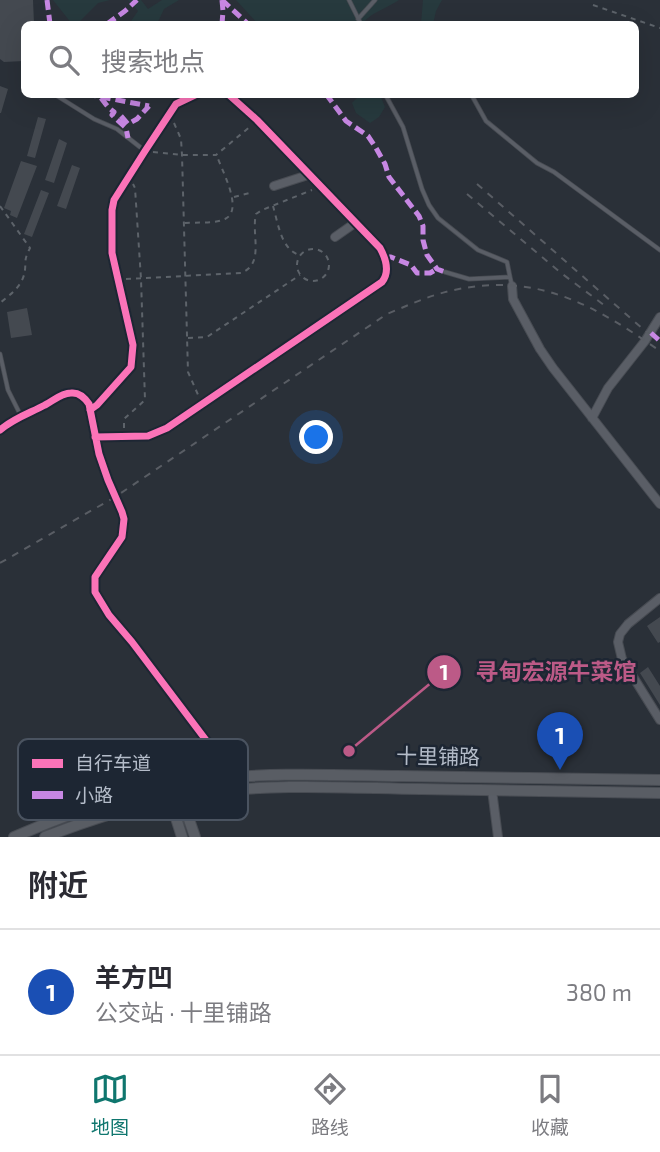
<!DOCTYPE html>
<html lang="zh">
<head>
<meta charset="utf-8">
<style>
  :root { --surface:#fff; --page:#f7f7f7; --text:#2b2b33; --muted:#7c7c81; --line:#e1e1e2; --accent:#0f766e }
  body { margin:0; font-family:"Exo 2","Noto Sans SC",sans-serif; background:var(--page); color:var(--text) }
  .you { position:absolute; left:317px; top:438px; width:24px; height:24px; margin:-18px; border:5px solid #fff; border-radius:50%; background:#1a73e8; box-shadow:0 0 0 10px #1a73e833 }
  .badge { display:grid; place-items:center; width:46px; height:46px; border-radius:50%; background:var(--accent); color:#fff; font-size:23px; font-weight:700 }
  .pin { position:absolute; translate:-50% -58px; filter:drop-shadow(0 2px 4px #0008) }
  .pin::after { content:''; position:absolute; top:37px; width:24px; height:21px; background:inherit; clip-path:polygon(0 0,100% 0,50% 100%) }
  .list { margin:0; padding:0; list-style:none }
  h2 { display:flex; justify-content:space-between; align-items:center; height:91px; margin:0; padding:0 28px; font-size:30px }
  h2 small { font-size:23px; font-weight:400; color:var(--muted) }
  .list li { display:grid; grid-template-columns:46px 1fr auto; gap:21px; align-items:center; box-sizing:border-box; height:126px; padding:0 28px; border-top:2px solid var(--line) }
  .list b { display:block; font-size:26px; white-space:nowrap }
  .list p { margin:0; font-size:23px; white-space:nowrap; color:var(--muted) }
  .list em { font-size:23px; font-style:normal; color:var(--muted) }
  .icon { flex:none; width:38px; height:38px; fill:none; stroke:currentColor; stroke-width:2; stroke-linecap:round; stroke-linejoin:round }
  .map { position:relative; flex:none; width:660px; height:837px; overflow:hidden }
  .search { position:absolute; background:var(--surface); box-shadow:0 7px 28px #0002; left:21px; right:21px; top:21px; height:77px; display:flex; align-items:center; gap:18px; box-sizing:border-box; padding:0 24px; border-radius:10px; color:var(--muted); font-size:26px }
  .sheet { height:217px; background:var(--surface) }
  nav { display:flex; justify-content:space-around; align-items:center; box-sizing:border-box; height:98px; border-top:2px solid var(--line); background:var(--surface); font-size:19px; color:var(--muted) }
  nav a { display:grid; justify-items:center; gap:4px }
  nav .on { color:var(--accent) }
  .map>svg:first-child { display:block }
  .green { fill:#273a3e }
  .building { fill:#444950 }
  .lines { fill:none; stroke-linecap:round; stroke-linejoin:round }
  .lane-casing { stroke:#484c53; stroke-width:5 }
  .street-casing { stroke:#484c53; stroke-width:10 }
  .secondary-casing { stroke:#484c53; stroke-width:12 }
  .path { stroke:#5d636a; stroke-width:2; stroke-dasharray:5 5; stroke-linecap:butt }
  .lane { stroke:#5a5e66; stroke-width:3.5 }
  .street { stroke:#5a5e66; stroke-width:8 }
  .secondary { stroke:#595d64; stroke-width:10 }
  .rail { stroke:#595d64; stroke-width:2; stroke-dasharray:7 7; stroke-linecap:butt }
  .quiet { stroke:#c787e3; stroke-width:5; stroke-dasharray:10 5; stroke-linecap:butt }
  .cycleway-casing { stroke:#1d2633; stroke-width:11 }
  .cycleway { stroke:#fb73b8; stroke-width:7 }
  .labels { text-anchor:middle; stroke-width:5; stroke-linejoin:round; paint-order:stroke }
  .street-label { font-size:21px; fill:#b4bcc9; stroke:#1d2633 }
  .key { fill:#1d2633; stroke:#4a5360; stroke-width:2 }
  .key-label { font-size:19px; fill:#b4bcc9 }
  .leader { fill:none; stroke:#bc5a87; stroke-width:2.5 }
  .callout-dot { fill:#bc5a87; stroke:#1d2633; stroke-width:2.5 }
  .mark-label { font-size:21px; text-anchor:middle; font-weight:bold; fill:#fff }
  .callout-label { font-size:23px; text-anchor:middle; font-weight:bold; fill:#bc5a87; stroke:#1d2633; stroke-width:5; stroke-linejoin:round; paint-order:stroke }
</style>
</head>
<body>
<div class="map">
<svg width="660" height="837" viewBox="0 0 660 837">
  <rect width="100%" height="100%" fill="#2a3038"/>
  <!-- green -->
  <path class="green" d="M53,0H110L98,3L77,24H72Z
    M128,0H141L148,9L162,0H179L164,9L157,24H129L138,11Z
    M236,0H399C386,9 371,12 362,24H258Z
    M423,0H442L436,11L433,24H421Z
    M360,95H380L385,107L379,117L370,123L356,113L352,103Z"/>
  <!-- building -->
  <path class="building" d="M0,0H33L34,24H24V61L4,62L0,59Z
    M0,86L8,89L1,113H0Z
    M38,117L46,119L35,158L27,156Z
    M59,139L67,143L54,183L45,180Z
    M21,161L37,166L17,218L10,215L11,211L4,208Z
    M72,165L80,168L66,209L57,206Z
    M41,190L49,193L32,237L24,234Z
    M27,308L32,335L11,338L7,312Z
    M660,617V642L658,643L647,626Z
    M648,667L660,686V705L640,673Z"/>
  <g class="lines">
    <!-- lane casing -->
    <g class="lane-casing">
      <path id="lane" d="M349,0L361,24
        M358,19L375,0
        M54,94L94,119L117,129L145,151
        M385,94L403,127L422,189L429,205L438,218L478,250L507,262L510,277
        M471,94L486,121L537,163L554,172L660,250
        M445,272L469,279L510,277L512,286
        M0,354L8,390L20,414"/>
    </g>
    <!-- street casing -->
    <g class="street-casing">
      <path id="street" d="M274,186L308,175
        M335,237L355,223
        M512,286L513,299L540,349L553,368L660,504
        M90,410L97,405L131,367L133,345L112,253V210L114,200L145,151L176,104L197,94
        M592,418L608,388L645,341L660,317
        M0,430C14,418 30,413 45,405C53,401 61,393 71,393C79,392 85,398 89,404L99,454L108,480L122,512L124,519L122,537L95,577V592L109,615L132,642L221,760L228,778L231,790
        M95,437L148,436L167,428L382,282C390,272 386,259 380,248L257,120L228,94
        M660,598L628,624L620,634L618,642L622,659L660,720
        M492,790L498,837"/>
    </g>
    <!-- secondary casing -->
    <g class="secondary-casing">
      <path id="secondary" d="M177,791L181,796L195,837
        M171,795L170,799L182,837
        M14,837C74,811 138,788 202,780C268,772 333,775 399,776C486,777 573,779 660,780
        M45,837C96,817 150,800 204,793C276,783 349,788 421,789C501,790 580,792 660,793"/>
    </g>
    <!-- path -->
    <path class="path" d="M593,5L660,28
      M174,123L181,139L182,155L188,372L199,397
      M153,152L182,155H216L252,125
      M234,197L253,192
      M0,206L30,248C24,260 26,259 25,270C23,286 11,294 0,303
      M273,206C278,223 281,249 299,255
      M185,223C197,222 214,224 225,219C244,210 222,171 217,156
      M297 265a16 16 0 1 1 32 0a16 16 0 1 1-32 0Z
      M126,279L241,273C265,264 251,234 256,214L262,210L312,190
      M188,338L207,337L300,275
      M124,428V419L145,400L141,279L135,188L133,184"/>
    <!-- lane -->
    <use href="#lane" class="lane"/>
    <!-- street -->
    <use href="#street" class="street"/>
    <!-- secondary -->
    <use href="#secondary" class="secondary"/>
    <!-- rail -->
    <path class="rail" d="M477,184L651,336
      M467,194L561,273L608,308
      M0,563L115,497L387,314C409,305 430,295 454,290C537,272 594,305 660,351"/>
    <!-- quiet -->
    <path class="quiet" d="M47,0L50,24
      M222,0L248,24
      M222,0L223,11L222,24
      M107,24L125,11L137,0
      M86,94L149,106
      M326,94L346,121L368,136L376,148L385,164L389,177L419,216L423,226V240L427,255L437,269L445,272
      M101,98L108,107L114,112L112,115L126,128L128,138
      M121,116L128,124L137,119L149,106
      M385,257H391L411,265L417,273H430L437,269
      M651,333L660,341"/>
    <!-- cycleway casing -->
    <g class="cycleway-casing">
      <path id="cycleway" d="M90,410L97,405L131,367L133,345L112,253V210L114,200L145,151L176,104L197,94
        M0,430C14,418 30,413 45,405C53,401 61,393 71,393C79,392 85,398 89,404L99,454L108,480L122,512L124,519L122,537L95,577V592L109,615L132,642L221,760L228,778L231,790
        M95,437L148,436L167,428L382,282C390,272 386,259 380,248L257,120L228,94"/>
    </g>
    <!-- cycleway -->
    <use href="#cycleway" class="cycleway"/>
  </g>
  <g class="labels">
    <!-- street labels -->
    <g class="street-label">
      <text transform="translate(438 757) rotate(1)" y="7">十里铺路</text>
    </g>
  </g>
  <!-- legend -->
  <rect x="18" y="739" width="230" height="81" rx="10" class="key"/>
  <rect x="32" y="759" width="31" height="9" fill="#fb73b8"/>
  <rect x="32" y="791" width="31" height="8" fill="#c787e3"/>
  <g class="key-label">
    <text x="75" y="770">自行车道</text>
    <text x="75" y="802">小路</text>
  </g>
  <!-- callouts -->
  <path class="leader" d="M349 751L444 672"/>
  <g class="callout-dot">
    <circle cx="349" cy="751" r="7"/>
    <circle cx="444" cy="672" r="18"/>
  </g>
  <g class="mark-label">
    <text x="444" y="680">1</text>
  </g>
  <g class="callout-label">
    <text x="556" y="680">寻甸宏源牛菜馆</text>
  </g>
</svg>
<div class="you"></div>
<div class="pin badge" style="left:560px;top:770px;background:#1a4fb4">1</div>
<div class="search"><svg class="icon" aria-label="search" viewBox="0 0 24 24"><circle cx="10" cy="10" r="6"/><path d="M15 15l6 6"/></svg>搜索地点</div>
</div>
<section class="sheet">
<h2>附近<small></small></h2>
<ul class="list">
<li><span class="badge" style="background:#1a4fb4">1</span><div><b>羊方凹</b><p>公交站 · 十里铺路</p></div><em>380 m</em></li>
</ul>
</section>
<nav>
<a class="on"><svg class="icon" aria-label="map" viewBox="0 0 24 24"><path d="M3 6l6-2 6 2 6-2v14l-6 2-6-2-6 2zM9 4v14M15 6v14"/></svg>地图</a>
<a><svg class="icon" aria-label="directions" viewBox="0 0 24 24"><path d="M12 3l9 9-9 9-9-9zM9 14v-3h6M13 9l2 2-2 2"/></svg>路线</a>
<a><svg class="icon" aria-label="saved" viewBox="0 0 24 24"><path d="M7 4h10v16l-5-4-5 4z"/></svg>收藏</a>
</nav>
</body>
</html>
